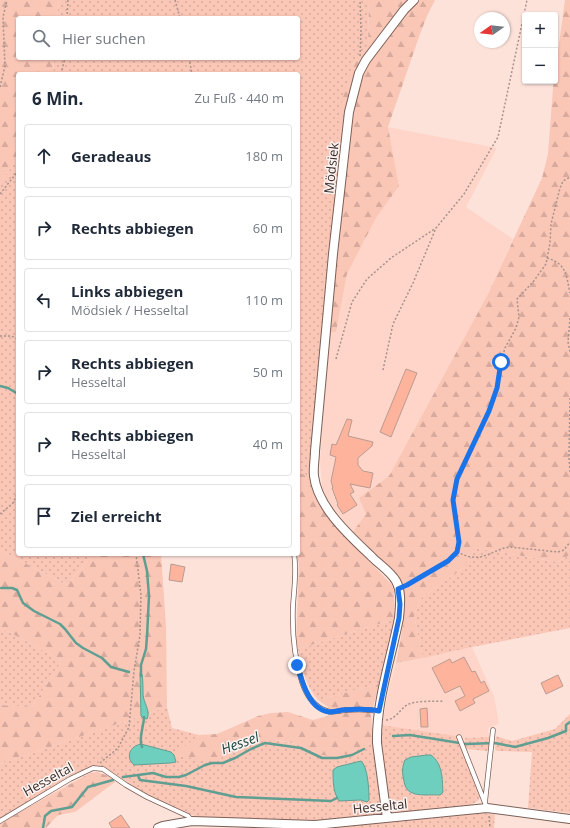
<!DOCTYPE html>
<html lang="de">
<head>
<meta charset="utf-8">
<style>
  :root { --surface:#fff; --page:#f6f6f7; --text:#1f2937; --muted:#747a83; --line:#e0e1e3 }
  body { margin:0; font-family:"Open Sans",sans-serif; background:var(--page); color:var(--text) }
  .controls { position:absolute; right:12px; top:12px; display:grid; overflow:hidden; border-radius:4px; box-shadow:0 1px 3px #0004 }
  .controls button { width:36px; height:36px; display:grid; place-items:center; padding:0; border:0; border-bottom:1px solid var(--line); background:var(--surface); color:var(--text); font:20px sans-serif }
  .compass { position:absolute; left:474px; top:12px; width:36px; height:36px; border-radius:50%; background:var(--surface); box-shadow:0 1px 3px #0004; rotate:256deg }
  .stop { position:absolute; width:12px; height:12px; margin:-9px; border:3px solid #1a73e8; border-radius:50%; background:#fff }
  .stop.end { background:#1a73e8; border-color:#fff; box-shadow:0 1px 4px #0008 }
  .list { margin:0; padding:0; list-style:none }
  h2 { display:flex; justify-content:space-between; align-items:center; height:52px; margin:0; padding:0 16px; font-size:17px }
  h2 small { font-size:13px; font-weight:400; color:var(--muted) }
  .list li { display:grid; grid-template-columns:26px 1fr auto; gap:12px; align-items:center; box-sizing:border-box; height:64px; margin:0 8px 8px; padding:0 8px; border:1px solid var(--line); border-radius:4px }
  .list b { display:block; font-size:15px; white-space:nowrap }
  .list p { margin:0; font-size:13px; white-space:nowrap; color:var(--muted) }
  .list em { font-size:13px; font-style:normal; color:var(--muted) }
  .icon { flex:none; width:22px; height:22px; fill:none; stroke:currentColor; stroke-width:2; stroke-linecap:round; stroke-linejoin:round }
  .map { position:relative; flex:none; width:570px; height:828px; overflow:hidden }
  .search { position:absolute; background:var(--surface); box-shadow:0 1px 3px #0004; left:16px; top:16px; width:284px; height:44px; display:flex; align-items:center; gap:10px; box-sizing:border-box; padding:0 14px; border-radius:4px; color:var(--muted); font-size:15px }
  .panel { position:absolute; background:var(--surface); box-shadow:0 1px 3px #0004; left:16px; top:72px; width:284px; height:484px; border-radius:4px }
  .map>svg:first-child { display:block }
  .built { fill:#fed5c8 }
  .grass { fill:url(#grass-dots); fill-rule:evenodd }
  .forest { fill:url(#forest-firs) }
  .water { fill:#6fcfbf; stroke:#5f9f92 }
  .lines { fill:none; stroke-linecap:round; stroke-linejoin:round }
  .stream { stroke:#5f9f92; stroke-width:2.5 }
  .building { fill:#feb39c; stroke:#ba9b91 }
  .service-casing { stroke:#7c6057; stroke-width:5.5 }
  .minor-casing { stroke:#7c6057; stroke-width:10 }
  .path { stroke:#a7928c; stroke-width:1.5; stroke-dasharray:2 2; stroke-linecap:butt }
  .service { stroke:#fff; stroke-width:4 }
  .minor { stroke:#fff; stroke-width:8 }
  .route { stroke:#1a73e8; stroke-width:5 }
  .labels { text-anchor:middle; stroke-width:3; stroke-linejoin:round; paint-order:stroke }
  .street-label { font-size:13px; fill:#3b2e2a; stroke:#fbf4f2 }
  .water-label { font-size:14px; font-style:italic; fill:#1d4942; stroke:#fbf4f2 }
</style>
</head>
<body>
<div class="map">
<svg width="570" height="828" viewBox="0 0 570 828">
  <defs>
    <pattern id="grass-dots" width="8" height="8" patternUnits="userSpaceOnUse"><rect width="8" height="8" fill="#fac6b6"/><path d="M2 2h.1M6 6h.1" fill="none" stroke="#d7aa9d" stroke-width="1.8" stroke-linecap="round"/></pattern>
    <pattern id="forest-firs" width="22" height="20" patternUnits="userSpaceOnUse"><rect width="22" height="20" fill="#fac6b6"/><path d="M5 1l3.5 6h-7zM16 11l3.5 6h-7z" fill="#d7aa9d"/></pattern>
  </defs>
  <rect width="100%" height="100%" fill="#fde2da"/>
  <!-- built -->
  <path class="built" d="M388,127L497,148L466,207L513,239L488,294L389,476L359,498L366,514L352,533L330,508L322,486L320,462L329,332H336L347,274L376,218L399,186Z
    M472,647L494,696L499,724L488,728L489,737L465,738V745L467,749H460L455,736L382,725L389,689L396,663L423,658Z"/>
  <!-- grass -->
  <path class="grass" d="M59,0H369L368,45L352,65L324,332L315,406L311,476L298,473V74H53L54,58H298V18H57Z
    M18,158V554H93L67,585L0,550V183Z
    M477,548L557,562L570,555V628L472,647L423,658L414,615L421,598L461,570Z
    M395,619L379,684L318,700C306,686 301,667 298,649Z
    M0,627L62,661L32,707L0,705Z
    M167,707L172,728L199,735L175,755L205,759L219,758L236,752L261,740L270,739L301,745L316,753L352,752L373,742L380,802L379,810L376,815L316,822L197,817L149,796L103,766H93L69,776L0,819V764Z
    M570,714V813L528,808L532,752L497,751L495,749L496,736L512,741L555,729Z
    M382,725L456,736L480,796L479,800L471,805L406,812C399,812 394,811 390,805C384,795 381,739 382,725ZM427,755L440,795L412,794L411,757Z
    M489,737V749L487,751L467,749L465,745V738Z
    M485,813L495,815L494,828H319L397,822Z"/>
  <!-- forest -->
  <path class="forest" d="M0,0H59L57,18H18V58H54L53,74H18V158L0,183Z
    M369,0H435L427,16L420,34L388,127L399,186L376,218L347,274L336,332H324L340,108L352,65L368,45Z
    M565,0H570V555L557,562L477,548L461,570L421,598L414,615L423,658L396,663C401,636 409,607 400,581L352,533L366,514L359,498L389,476L488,294L542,178L548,154L553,88Z
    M298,473L311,476L347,538L392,585L394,592L395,619L298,649L296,641L299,563L296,554H298Z
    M0,550L67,585L93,554H161L166,626L167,707L0,764V705L32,707L62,661L0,627Z
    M379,684L371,715L373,742C358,750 342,758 324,755C315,754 309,748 301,746C294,743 276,739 268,740C252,740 236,754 220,758C205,762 189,757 174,755L199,735L217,734L258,716L271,713L288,712L313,720L328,716V707L318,700Z
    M97,772L112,777L115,782L75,812L58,815L46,828H0V824L9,818L90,773Z"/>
  <!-- water -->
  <path class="water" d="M140,673L142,674C143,681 143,687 143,694C143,702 151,711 147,719L143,718L141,716Z
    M141,744L171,752L174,755L176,762L170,763L134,765C125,757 130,746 141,744Z
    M427,755H431C443,764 442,779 443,792L440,795C426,794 406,799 404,781C402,773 402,767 405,760L411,757Z
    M361,761C368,767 369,790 369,800L367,802L361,800L339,801C333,792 333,781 333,770L337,767Z"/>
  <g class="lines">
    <!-- stream -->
    <path class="stream" d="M0,386L8,388L18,394
      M1,588H12L17,590L23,603L34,611L60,624L65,629L76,643L83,648L102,658L111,667L129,672
      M141,676V665L146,649L147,636L149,596L147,571L143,554
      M393,736L410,735L466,744L495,743L515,747L548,738L566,731V725L570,722
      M142,747C138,738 144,726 144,717
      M138,775L140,780L186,786L236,797L331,801L337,798
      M123,777L153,773L166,777H179L186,775L205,765L212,763H223L235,758L251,749L265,743L301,748L322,758H337L352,755L364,749
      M43,828L45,816L51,811L72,807L88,787L113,780"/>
  </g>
  <!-- building -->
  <path class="building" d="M406,369L417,373L391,437L380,432Z
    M347,419L352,420L348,436L373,442L372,446L358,458V465L363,471L373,473L370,488L350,484L354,492L350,494L357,505L343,514L337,505L338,504L332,488H333L331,481L336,457L330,455L332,444L336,445Z
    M171,564L185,567L182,582L169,580Z
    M464,657L472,672L475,671L481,683L484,681L489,691L473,699L475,703L460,711L455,701L465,696L460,686L445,693L432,668L450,659L452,663Z
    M558,675L563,686L546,694L541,683Z
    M427,708L428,727H421L420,709Z
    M121,815L130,828H112L109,823Z"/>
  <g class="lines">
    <!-- service casing -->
    <g class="service-casing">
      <path id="service" d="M294,554C297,571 294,589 293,606C292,632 294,657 302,682C306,694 314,707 327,711C332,713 340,711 345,710C357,709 368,709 379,711
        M459,737L487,808
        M485,802L493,730
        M0,821L70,779L93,768L103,769L126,785L147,797L188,816L192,821"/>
    </g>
    <!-- minor casing -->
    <g class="minor-casing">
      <path id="minor" d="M387,818L377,743C376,701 391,659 399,618C400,606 402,592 396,581C391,572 380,565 372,557C350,536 318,508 314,476C313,468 315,459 315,451L333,254L349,112L359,73L366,60L404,10L414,0
        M158,828L163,826L192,821L315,825L487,808L570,819"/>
    </g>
    <!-- path -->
    <path class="path" d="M175,0L180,18
      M67,18L68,0
      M360,56L361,30L360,0
      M189,58L192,74
      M61,74L65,58
      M0,87L5,66L3,17L7,0
      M0,194L18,171
      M547,258C567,264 566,275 570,293
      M570,318L568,342L570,352
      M0,336H11L18,339
      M336,359L352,302L367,279L391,258L436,228
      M383,370L393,324L413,283L436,228L464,194L498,137L527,0
      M570,398L569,457L570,472
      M0,514L13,503L18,492
      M457,552C462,554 467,557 473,557C486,559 497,548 510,547L558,552L564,550L570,542
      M406,586L448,561L457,552L459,542L453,507L454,490L457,479L489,411L497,388L501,362L505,348L516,328L519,317L517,299L533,282L546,264L550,243L551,224L560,188L563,181L570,177
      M386,720C397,719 400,708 409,704C419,700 434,702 444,701
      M100,763L118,748L129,727L134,671L140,635L141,595L136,554
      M489,816L490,828"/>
    <!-- service -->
    <use href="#service" class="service"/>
    <!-- minor -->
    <use href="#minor" class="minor"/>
  </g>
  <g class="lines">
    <!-- route -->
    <path class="route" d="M297,665C302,681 309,710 329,712C333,712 338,711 342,710C354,709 367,708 379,711L399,618L400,604L398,589L407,585L448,561L457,552L459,542L453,500L457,479L489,411L497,388L501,362"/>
  </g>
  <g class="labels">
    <!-- street labels -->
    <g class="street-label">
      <text transform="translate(331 168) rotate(-84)" y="5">Mödsiek</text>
      <text transform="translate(48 779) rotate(-29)" y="5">Hesseltal</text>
      <text transform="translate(380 806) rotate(-6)" y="5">Hesseltal</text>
    </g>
    <!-- water labels -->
    <g class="water-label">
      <text transform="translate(240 743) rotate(-20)" y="5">Hessel</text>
    </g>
  </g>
</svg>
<div class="controls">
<button>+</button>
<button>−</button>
</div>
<svg class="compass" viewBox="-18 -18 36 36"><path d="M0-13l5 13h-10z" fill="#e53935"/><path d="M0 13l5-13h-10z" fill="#747a83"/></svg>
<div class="stop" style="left:501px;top:362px"></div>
<div class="stop end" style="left:297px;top:665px"></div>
<div class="search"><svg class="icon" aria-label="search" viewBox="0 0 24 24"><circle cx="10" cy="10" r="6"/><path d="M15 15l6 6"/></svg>Hier suchen</div>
<section class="panel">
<h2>6 Min.<small>Zu Fuß · 440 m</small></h2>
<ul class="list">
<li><svg class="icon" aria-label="ahead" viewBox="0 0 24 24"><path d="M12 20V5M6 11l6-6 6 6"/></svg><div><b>Geradeaus</b></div><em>180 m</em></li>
<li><svg class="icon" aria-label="right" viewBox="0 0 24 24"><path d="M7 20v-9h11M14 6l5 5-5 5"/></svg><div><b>Rechts abbiegen</b></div><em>60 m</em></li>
<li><svg class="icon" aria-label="left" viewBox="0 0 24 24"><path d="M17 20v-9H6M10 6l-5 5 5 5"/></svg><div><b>Links abbiegen</b><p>Mödsiek / Hesseltal</p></div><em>110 m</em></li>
<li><svg class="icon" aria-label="right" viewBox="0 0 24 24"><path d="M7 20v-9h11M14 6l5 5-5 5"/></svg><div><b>Rechts abbiegen</b><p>Hesseltal</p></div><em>50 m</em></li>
<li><svg class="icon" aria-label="right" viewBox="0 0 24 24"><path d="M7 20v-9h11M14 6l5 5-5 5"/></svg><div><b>Rechts abbiegen</b><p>Hesseltal</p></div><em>40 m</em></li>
<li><svg class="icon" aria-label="arrive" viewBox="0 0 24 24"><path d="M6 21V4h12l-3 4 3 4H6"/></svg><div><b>Ziel erreicht</b></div></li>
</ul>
</section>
</div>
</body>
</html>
